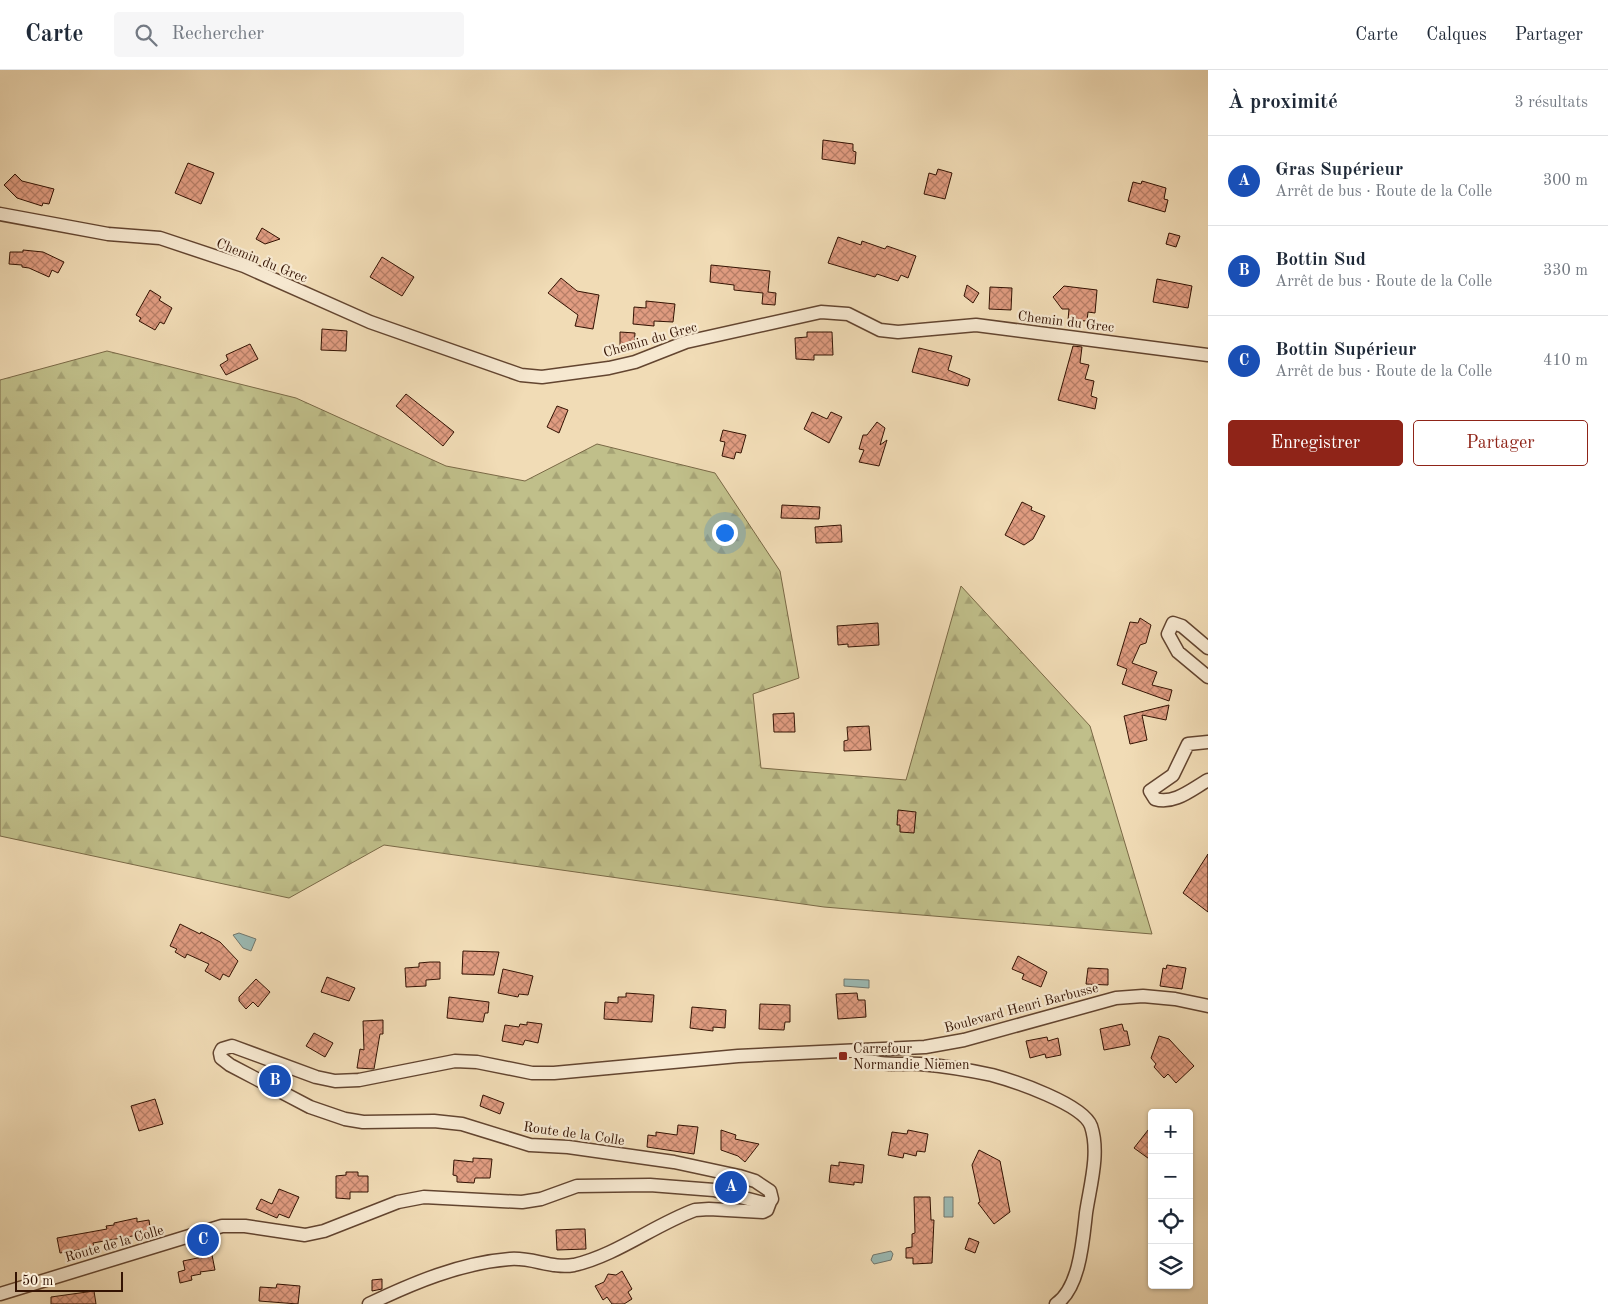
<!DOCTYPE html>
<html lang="fr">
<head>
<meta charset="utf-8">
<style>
  :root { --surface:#fff; --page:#f6f6f7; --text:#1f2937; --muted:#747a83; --line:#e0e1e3; --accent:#8f2418 }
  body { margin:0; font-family:"Old Standard TT",serif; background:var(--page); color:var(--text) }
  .controls { position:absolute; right:15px; bottom:15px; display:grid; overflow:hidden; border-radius:5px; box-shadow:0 1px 4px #0004 }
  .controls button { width:45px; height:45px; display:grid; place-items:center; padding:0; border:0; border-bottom:1px solid var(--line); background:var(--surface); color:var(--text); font:25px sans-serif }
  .scale { position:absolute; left:15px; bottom:12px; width:108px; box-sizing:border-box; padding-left:5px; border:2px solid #341303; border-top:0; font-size:14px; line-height:18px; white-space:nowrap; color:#341303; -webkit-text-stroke:4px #f6e8d0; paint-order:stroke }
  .you { position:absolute; left:724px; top:462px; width:18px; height:18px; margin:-12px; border:4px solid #fff; border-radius:50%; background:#1a73e8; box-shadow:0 0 0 8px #1a73e833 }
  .badge { display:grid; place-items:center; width:32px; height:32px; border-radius:50%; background:var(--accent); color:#fff; font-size:16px; font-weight:700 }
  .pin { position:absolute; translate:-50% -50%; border:2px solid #fff; box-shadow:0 1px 5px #0006 }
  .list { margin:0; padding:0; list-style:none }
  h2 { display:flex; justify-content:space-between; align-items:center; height:65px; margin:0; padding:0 20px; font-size:21px }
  h2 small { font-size:16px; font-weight:400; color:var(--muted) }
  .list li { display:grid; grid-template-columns:32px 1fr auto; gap:15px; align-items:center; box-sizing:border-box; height:90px; padding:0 20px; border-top:1px solid var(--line) }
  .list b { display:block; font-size:19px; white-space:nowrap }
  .list p { margin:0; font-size:16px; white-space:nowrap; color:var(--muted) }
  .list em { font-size:16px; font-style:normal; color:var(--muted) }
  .actions { display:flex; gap:10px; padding:15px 20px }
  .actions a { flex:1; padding:11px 0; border:1px solid var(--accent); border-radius:5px; text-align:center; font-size:18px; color:var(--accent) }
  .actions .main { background:var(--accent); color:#fff }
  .icon { flex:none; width:28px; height:28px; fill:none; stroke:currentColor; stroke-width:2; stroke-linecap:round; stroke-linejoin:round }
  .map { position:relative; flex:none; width:1208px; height:1234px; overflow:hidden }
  header { display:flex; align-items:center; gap:30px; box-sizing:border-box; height:70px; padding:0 25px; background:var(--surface); border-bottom:1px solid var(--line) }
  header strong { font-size:24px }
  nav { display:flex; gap:28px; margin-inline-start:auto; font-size:18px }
  .search { width:350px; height:45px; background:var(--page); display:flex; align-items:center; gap:12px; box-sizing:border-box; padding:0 18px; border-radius:5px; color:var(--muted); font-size:19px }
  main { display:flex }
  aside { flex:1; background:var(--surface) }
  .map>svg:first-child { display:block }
  .forest { fill:url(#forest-firs); stroke:#7a6946 }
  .water { fill:#9bbab4; stroke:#72776d }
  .building { fill:url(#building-cross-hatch); stroke:#341303 }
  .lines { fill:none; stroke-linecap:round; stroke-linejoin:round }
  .minor-casing { stroke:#634530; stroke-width:15 }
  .minor { stroke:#f6e8d0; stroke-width:12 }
  .poi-dot { fill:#8f2418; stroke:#f6e8d0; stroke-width:2 }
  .labels { text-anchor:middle; stroke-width:4.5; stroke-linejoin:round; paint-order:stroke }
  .street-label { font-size:14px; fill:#341303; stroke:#f6e8d0 }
  .poi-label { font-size:14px; fill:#341303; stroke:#f6e8d0; text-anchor:start }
</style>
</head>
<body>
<header>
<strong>Carte</strong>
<div class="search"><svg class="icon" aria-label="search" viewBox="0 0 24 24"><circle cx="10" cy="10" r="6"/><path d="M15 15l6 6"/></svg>Rechercher</div>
<nav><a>Carte</a><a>Calques</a><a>Partager</a></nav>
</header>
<main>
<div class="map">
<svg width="1208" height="1234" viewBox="0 0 1208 1234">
  <defs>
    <pattern id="forest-firs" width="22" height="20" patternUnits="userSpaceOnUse" patternTransform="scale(1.25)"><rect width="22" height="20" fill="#c0bf8a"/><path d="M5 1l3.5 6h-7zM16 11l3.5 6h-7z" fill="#a6a375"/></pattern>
    <pattern id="building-cross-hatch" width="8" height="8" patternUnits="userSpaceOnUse" patternTransform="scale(1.25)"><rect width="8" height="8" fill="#e09c81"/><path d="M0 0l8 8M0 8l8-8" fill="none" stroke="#b67e67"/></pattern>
  </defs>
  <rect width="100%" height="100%" fill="#f1dcb6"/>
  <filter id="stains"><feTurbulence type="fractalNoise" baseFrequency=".004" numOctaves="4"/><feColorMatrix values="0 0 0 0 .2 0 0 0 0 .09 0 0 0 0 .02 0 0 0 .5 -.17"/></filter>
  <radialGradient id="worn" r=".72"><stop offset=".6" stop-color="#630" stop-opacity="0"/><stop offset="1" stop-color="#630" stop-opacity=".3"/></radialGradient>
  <!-- forest -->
  <path class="forest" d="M107,281L296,328L446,396L525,411L597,374L715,403L780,501L799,608L753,624L761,698L906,710L961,516L1090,656L1152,864L824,837L384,775L289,828L0,766V310Z"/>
  <!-- water -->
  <path class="water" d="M239,863L256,869L251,881L243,878L233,865Z
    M844,909L869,910V918L844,916Z
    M944,1127H953V1147H944Z
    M891,1181L893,1184L891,1190L874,1194L871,1190L873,1185Z"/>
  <!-- building -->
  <path class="building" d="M823,70L853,74V81L856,82L855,94L822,89Z
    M188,93L214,103L201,134L175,123Z
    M938,99L952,103L945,129L924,124L929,103L936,105Z
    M15,104L22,111L54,119L49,134L43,133L42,136L17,128L4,115Z
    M1142,111L1166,118L1164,129L1168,130L1165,142L1128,131L1133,112L1141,114Z
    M262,158L280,169L265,174L256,169Z
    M1169,163L1180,166L1176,177L1166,174Z
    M838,167L861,175L862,171L885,179L887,176L916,186L908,208L901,205L898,211L877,204L875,207L828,193Z
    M23,180L43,182L64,192L58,203L52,200L49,207L29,198L22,197V195L9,194L10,182H23Z
    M382,187L414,207L402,226L370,207Z
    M711,195L770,201L768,222L776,223L775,235L762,234L763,223L734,220V215L710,212Z
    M561,208L577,221L599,225L593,259L575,256L578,245L548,223Z
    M1157,209L1192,216L1188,238L1153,232Z
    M967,215L979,223L973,233L964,226Z
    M1064,216L1097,220L1095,243L1088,242L1087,251L1068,250L1069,239H1062L1053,227Z
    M990,217L1012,218L1011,240L989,239Z
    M150,220L161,227L159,230L172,238L164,254L160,252L155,260L139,251L141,248L136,245Z
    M646,231L675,234L673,252L654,251V256L633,254L634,237L646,238Z
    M322,259L347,261L346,281L321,280Z
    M620,262L635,263L634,279L620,278Z
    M807,262H832L833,285H814V290L796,289L795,268L807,267Z
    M250,274L258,289L226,305L220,295L228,290L226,285Z
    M1073,276L1082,277L1080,293L1089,295L1085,309L1094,311L1091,326L1097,328L1095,339L1058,330Z
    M919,278L952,286L948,300L970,309L968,316L912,302Z
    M406,324L454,362L443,376L396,336Z
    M557,336L568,340L559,363L547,357Z
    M812,342L827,349L831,342L842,347L829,373L804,359Z
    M877,352L885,358L880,375L887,370L879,396L859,392L864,380L859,379L863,365H867Z
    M723,360L746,365L741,383L736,382L734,389L722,386L725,372L720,371Z
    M1022,432L1032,437L1031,440L1045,446L1033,469L1024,475L1005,465Z
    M782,435L820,437L819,449L781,448Z
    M841,455L842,472L816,473L815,457Z
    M1140,548L1151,555L1146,573L1140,575L1132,593L1157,602L1152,615L1172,620L1169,631L1122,614L1127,599L1117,595L1130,552L1138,553Z
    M878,553L879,575L848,577V574L838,575L837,556Z
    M1169,635L1166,650L1142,645L1147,670L1130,674L1124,646Z
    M794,643L795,662H774L773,644Z
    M869,656L871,680L844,681V671L848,670L847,657Z
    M898,740L916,742L914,763L900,762V755H897Z
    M1208,784V842L1183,823Z
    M180,854L200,864L201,862L220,872L238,891L229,907L223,904L220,910L205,901L209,894L187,884L185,888L175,882L177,879L170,876Z
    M463,881L499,882L494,905L462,904Z
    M1018,886L1047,902L1041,917L1022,909L1024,904L1012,899Z
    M430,892H440V909L426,910V916L406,917L405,898L419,897V893Z
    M1167,895L1186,898L1182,919L1160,916L1163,898L1166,899Z
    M1088,898L1108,899V915L1086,914Z
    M503,899L533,906L528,925L519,924L518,927L498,923Z
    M327,907L355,918L349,931L321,922Z
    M256,909L270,922L258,937L253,932L246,939L239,931V927Z
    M626,923L654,925L652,952L604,949L605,932L618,933V927H626Z
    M857,923L858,930H865L866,947L838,949L836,924Z
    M449,927L489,932L488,943H485L483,952L447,948Z
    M760,934L790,935V952H785L784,960L759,959Z
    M692,937L726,940L725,958L713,957V961L690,958Z
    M383,950V964H380L374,999L357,998L360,979L364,980L363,951Z
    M527,952L542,954L538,973L525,970L523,975L502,971L505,955L519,957L520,954L527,955Z
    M1122,954L1124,961H1127L1130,975L1104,980L1100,959Z
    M314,963L333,973L325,987L306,976Z
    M1159,966L1169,969L1194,996L1176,1013L1168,1004L1164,1008L1154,997L1156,994L1151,988Z
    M1047,967L1048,971L1058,968L1061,985L1046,988L1045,984L1030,988L1026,971Z
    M483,1025L504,1033L500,1044L480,1036Z
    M155,1029L163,1054L139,1061L131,1036Z
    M678,1055L698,1057L694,1084L647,1077L648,1065L656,1066V1062L677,1065Z
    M1152,1055V1091L1134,1078Z
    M721,1060L736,1065L735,1069L759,1074L745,1092L738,1086L721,1080Z
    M908,1060L928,1064L925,1082L917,1081L916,1086L904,1083L903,1088L888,1085L892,1062L907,1064Z
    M979,1080L1000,1091L1010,1142L994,1154L978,1133L980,1132L972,1095Z
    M473,1088L492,1089L490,1108H475L474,1113L457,1112V1106L453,1105L454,1090L473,1092Z
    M839,1092L864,1095L862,1113L854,1112V1115L829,1112L831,1095L839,1096Z
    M346,1102H358V1106H368V1122H350V1129L336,1128V1106L346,1105Z
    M279,1119L299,1127L289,1148L279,1144L277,1148L256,1139L261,1129L272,1134Z
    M914,1127H930L931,1150H934L932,1193L913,1194V1188H906V1178L912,1177V1164L915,1163Z
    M137,1148V1152L149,1150L151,1166L139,1169L138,1165L93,1173L94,1177L60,1183L57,1168L107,1159L106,1156L114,1155V1153Z
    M578,1159H585L586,1179L557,1180L556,1160Z
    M969,1168L979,1172L975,1183L965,1179Z
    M212,1185L215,1200L200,1202L201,1204L191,1206L192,1210L180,1213L178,1202L185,1200L183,1191Z
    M622,1201L632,1219L628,1222L632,1229L624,1234H612L607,1227L603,1230L595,1216L604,1212L608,1204L616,1205Z
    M382,1209V1219L372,1221V1210Z
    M277,1214L300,1216L298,1234L259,1231L260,1217L276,1218Z
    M94,1221L96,1234H51V1227Z"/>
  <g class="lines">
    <!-- minor casing -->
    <g class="minor-casing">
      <path id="minor" d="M0,144L108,164L160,168L244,196L370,252L521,305L542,307L609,298L635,292L686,272L821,242L848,244L880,260L898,262L976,255L1208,285
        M1208,578L1182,556L1173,553L1168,564L1178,582L1208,607
        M1208,672L1188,674L1173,705L1150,721L1155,729C1174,735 1192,719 1208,710
        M862,980L865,988C883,997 901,993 920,994C943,996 969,1000 992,1005C1014,1011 1083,1034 1091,1056C1100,1083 1090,1116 1086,1143C1083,1169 1080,1218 1056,1234
        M0,1224L222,1156H245L305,1165L324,1161L398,1132L424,1127L522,1132L541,1129L577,1116L650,1115L714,1120L763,1133L770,1132L772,1129L770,1121L755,1111L739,1106L674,1092L568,1077L530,1075L462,1054L434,1051L363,1052L345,1049L310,1037L230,995L221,988L220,983L222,979L232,976L316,1007L335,1011L359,1010L455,991L477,992L532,1003H554L738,986L925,977L964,970L1116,928L1143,926L1175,929L1208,936
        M369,1234C413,1213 460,1193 510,1189C532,1187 552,1199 574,1195C617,1185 654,1155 695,1140L709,1139L763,1142L767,1140L770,1132"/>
    </g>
    <!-- minor -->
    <use href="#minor" class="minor"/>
  </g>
  <!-- markers -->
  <rect class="poi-dot" x="838" y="981" width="10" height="10" rx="2.5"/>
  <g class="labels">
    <!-- street labels -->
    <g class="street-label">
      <text transform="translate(262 190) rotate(22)" y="5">Chemin du Grec</text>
      <text transform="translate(1066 251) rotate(7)" y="5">Chemin du Grec</text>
      <text transform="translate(650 269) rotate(-16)" y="5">Chemin du Grec</text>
      <text transform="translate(1021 937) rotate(-15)" y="5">Boulevard Henri Barbusse</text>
      <text transform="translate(574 1063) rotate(8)" y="5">Route de la Colle</text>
      <text transform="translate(114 1173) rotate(-16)" y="5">Route de la Colle</text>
    </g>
    <!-- poi labels -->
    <g class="poi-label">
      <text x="853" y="983">Carrefour<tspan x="853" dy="16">Normandie Niemen</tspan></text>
    </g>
  </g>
  <rect width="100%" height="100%" filter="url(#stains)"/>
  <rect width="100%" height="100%" fill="url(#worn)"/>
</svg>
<div class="controls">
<button>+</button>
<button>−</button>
<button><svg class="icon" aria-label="locate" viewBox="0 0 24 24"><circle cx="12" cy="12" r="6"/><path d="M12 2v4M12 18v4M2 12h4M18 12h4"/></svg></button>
<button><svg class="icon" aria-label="layers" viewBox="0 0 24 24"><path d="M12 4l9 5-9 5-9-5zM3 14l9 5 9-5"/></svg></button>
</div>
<div class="scale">50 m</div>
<div class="you"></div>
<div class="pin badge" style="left:731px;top:1117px;background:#1a4fb4">A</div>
<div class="pin badge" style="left:275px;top:1011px;background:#1a4fb4">B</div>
<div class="pin badge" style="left:203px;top:1170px;background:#1a4fb4">C</div>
</div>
<aside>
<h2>À proximité<small>3 résultats</small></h2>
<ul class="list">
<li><span class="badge" style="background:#1a4fb4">A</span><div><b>Gras Supérieur</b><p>Arrêt de bus · Route de la Colle</p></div><em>300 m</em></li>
<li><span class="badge" style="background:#1a4fb4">B</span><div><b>Bottin Sud</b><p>Arrêt de bus · Route de la Colle</p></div><em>330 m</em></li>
<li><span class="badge" style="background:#1a4fb4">C</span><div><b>Bottin Supérieur</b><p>Arrêt de bus · Route de la Colle</p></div><em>410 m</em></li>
</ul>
<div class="actions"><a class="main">Enregistrer</a><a>Partager</a></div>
</aside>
</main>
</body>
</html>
